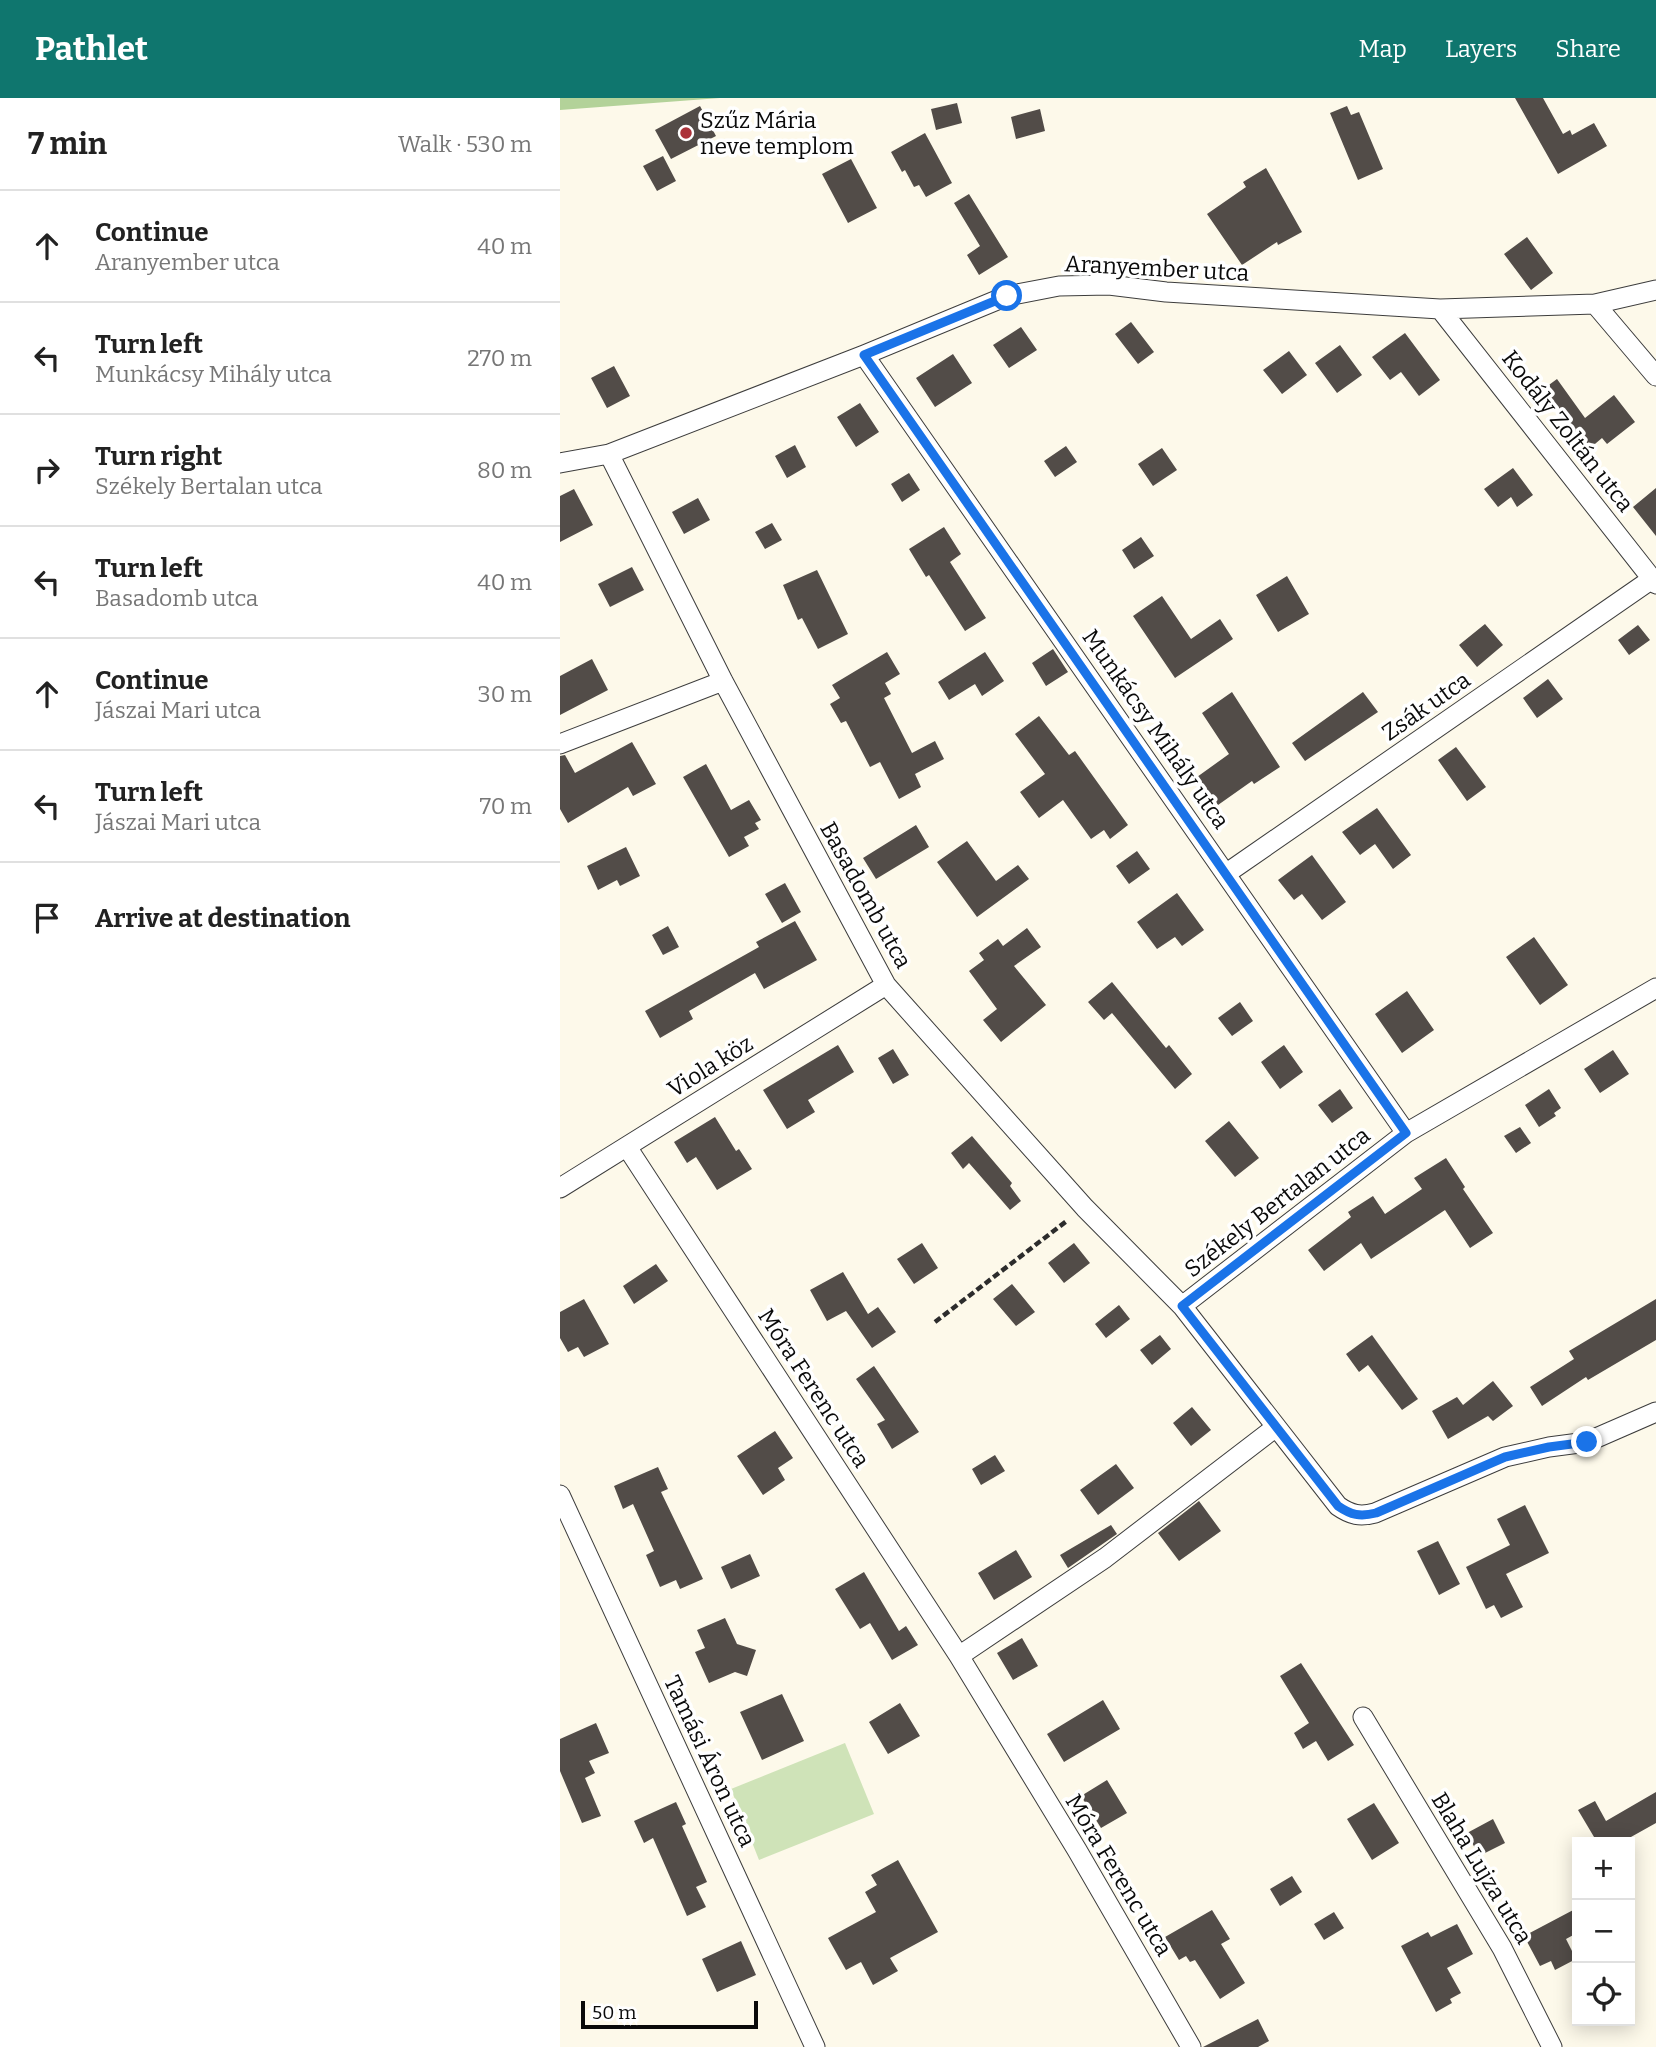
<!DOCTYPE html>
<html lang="en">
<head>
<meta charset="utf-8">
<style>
  :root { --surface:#fff; --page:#f6f6f6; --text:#222; --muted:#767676; --line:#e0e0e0; --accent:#0f766e }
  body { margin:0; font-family:Bitter,serif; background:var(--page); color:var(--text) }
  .controls { position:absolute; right:21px; bottom:21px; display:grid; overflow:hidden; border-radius:0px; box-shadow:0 4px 18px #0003 }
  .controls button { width:63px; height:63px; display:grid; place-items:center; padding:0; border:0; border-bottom:2px solid var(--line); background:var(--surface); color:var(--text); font:35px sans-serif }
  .scale { position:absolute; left:21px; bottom:18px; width:177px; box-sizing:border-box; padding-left:7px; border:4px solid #0a0a0a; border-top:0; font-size:19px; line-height:24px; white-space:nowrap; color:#0a0a0a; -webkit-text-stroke:5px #fff; paint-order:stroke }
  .stop { position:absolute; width:21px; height:21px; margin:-16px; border:5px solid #1a73e8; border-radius:50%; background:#fff }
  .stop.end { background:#1a73e8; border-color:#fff; box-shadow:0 2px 7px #0008 }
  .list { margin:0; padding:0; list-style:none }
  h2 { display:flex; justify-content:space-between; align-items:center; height:91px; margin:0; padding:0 28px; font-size:30px }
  h2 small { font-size:23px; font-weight:400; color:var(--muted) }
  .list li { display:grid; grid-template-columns:46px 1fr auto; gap:21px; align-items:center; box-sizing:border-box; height:112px; padding:0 28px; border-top:2px solid var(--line) }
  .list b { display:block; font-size:26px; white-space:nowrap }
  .list p { margin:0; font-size:23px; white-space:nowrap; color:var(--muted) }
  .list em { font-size:23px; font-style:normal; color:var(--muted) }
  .icon { flex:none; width:38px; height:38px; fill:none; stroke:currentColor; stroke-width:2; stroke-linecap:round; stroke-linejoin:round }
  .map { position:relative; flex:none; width:1096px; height:1949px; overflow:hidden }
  header { display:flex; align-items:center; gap:42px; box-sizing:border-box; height:98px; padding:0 35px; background:var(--accent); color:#fff }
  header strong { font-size:33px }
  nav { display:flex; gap:38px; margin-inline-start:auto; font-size:24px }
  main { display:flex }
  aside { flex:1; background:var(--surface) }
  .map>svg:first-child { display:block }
  .green { fill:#cfe3b8 }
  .forest { fill:#b3d299 }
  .building { fill:#524c48 }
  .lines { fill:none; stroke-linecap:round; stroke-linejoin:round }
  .minor-casing { stroke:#3d3d3d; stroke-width:21 }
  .path { stroke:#2c2c2c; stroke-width:4.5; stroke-dasharray:7 3.5; stroke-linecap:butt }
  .minor { stroke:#fff; stroke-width:19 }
  .route { stroke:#1a73e8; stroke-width:9 }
  .poi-dot { fill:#ab3239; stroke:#fff; stroke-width:2.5 }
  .labels { text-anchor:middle; stroke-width:7; stroke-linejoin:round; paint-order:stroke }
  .poi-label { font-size:23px; fill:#0a0a0a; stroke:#fff; text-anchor:start }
  .street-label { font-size:23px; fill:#0a0a0a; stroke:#fff }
</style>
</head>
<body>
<header>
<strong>Pathlet</strong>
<nav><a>Map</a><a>Layers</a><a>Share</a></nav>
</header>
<main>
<aside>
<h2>7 min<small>Walk · 530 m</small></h2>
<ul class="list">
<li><svg class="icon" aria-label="ahead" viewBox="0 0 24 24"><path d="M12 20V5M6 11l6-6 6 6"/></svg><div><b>Continue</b><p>Aranyember utca</p></div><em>40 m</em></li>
<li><svg class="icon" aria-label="left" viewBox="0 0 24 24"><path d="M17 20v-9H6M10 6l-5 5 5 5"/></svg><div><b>Turn left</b><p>Munkácsy Mihály utca</p></div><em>270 m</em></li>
<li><svg class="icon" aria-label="right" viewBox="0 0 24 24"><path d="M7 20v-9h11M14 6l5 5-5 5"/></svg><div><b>Turn right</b><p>Székely Bertalan utca</p></div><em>80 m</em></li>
<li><svg class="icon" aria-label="left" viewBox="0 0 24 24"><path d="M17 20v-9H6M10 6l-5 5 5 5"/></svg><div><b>Turn left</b><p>Basadomb utca</p></div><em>40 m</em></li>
<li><svg class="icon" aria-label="ahead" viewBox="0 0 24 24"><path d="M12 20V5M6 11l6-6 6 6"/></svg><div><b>Continue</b><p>Jászai Mari utca</p></div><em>30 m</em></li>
<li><svg class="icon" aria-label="left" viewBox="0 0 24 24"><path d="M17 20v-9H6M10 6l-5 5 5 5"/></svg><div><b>Turn left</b><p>Jászai Mari utca</p></div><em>70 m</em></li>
<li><svg class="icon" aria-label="arrive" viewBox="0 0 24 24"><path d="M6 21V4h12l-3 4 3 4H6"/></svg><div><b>Arrive at destination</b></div></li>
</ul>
</aside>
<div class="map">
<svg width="1096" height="1949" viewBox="0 0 1096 1949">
  <rect width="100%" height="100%" fill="#fdf9ea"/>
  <!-- green -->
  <path class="green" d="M285,1645L314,1716L199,1762L171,1691Z"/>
  <!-- forest -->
  <path class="forest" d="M0,0H160L0,12Z"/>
  <!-- building -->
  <path class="building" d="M955,0H983L1003,36L1010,32L1012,37L1034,25L1047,48L998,76Z
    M397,5L402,25L376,32L371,11Z
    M140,8L156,38L111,61L95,32Z
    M787,8L791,17L799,14L823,71L798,82L770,15Z
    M480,11L485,33L456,41L451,19Z
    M365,35L392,85L366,99L359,87L354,89L345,72L342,74L331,54Z
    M103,58L116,83L97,93L83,68Z
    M291,61L317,110L288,125L262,76Z
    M706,70L742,134L718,147L717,144L682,167L647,116L686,89L683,84Z
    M409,96L448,159L419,177L407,157L420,148L394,105Z
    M967,139L993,175L971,192L944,156Z
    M571,224L594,254L578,266L555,236Z
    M461,229L477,252L449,270L433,247Z
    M845,235L880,282L859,298L841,274L830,282L812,259Z
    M780,247L802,277L777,295L755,265Z
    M729,253L747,277L722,296L703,272Z
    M393,256L412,285L375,309L356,280Z
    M54,268L70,298L47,310L31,280Z
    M997,281L1025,320L1054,297L1075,324L1047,346L1042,340L1029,351L982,292Z
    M300,305L319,334L296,349L277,319Z
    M235,347L246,369L227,380L215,358Z
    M506,348L517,364L495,379L484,363Z
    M602,350L617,372L593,388L578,366Z
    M953,370L973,397L957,409L951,399L938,409L924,391Z
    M349,375L360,392L342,404L331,386Z
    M1096,390V438L1073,409Z
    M14,391L33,427L0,444V398Z
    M138,400L150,422L124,436L112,414Z
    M212,425L222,442L205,451L195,434Z
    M384,429L401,456L390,464L426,520L405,533L369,477L366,479L349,451Z
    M581,439L594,458L574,471L562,452Z
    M72,469L84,492L50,509L38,486Z
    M257,472L288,536L258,551L242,520L238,522L223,487Z
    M727,478L749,516L718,534L696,497Z
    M602,498L631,541L660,521L673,541L615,580L573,518Z
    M925,526L943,547L917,569L899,547Z
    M1078,527L1090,542L1069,557L1058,542Z
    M493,551L508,574L486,588L472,565Z
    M327,554L340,576L325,585L331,596L324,600L352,655L375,643L384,661L355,676L361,689L339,701L320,664L310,669L286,623L281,625L270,606L280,600L272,587Z
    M425,554L444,583L422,598L415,586L389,602L378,584Z
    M32,561L48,592L0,617V578Z
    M988,581L1003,601L977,620L963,600Z
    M672,594L720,669L694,686L692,683L658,707L637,679L669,656L642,615Z
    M803,594L818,614L745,663L732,645Z
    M479,618L509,657L515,653L568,727L550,741L544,732L531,741L503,702L479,720L460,694L485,676L455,636Z
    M72,644L96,686L73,698L68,689L8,725L0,711V658L5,657L15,675Z
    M896,649L926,689L907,703L878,662Z
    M146,666L171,712L189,702L201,722L195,725L199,731L184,739L189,748L169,759L123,679Z
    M817,710L851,757L833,771L815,746L800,757L782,734Z
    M356,727L369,749L316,781L303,760Z
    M407,743L436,783L458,767L469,781L417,819L377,764Z
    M66,749L80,778L60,788L57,782L38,792L27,768Z
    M577,753L590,771L569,786L556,768Z
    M752,757L786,804L762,822L742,796L734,802L718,782Z
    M225,785L241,814L222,825L205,796Z
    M617,795L644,832L622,848L615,839L597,851L577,824Z
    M235,823L257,862L204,891L195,875L129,913L133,921L100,940L85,913L199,849L196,844Z
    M108,828L119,849L103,857L92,837Z
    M467,830L481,849L454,868L486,907L441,944L423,922L437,911L409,873L424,862L419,855L438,841L443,848Z
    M974,839L1008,887L980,907L946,859Z
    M552,884L606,950L609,947L632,976L615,991L552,915L544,922L528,904Z
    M847,893L874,932L842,955L815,916Z
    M680,904L693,923L672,938L658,920Z
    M278,947L294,974L248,1002L255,1014L227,1031L203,992Z
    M724,947L743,974L720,991L701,964Z
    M333,951L349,977L333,986L318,960Z
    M1053,952L1069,976L1040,995L1024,971Z
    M780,991L793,1010L772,1025L758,1007Z
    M989,991L1001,1010L994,1015L996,1018L979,1029L965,1007Z
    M155,1019L176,1053L179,1051L192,1071L157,1092L136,1059L127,1065L114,1044Z
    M669,1023L699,1060L675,1079L645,1043Z
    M960,1029L971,1045L956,1055L944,1038Z
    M412,1038L452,1085L450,1088L461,1103L450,1112L409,1065L403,1071L391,1055Z
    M886,1060L905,1089L903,1091L933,1135L910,1150L885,1112L811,1161L801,1145L764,1173L748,1152L791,1119L788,1114L813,1098L825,1116L862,1091L854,1080Z
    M362,1145L378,1170L354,1186L337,1161Z
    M514,1145L530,1165L504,1185L488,1165Z
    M96,1166L108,1183L74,1206L63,1188Z
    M283,1174L308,1216L318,1209L336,1234L312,1250L286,1213L267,1223L250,1192Z
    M452,1186L475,1214L456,1228L433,1201Z
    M24,1201L49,1246L24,1259L18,1249L8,1254L0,1240V1214Z
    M1096,1201V1242L1028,1282L1026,1279L982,1308L970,1289L1014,1261L1009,1253Z
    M559,1207L570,1221L546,1240L535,1226Z
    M600,1237L611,1251L592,1267L580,1252Z
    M812,1237L858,1301L842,1312L808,1267L799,1274L786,1256Z
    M314,1268L359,1334L332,1351L317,1326L325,1322L296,1281Z
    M933,1283L953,1308L933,1323L928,1318L888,1341L872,1313L897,1299L903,1307Z
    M632,1309L651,1332L631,1348L613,1325Z
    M215,1333L233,1360L218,1370L225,1382L203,1397L177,1358Z
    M435,1357L445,1373L421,1387L412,1371Z
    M556,1366L574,1390L538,1417L520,1392Z
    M98,1369L108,1391L101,1394L143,1481L120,1491L116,1482L100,1489L86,1457L94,1453L73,1406L63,1411L54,1388Z
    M639,1403L661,1433L619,1463L598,1435Z
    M965,1407L989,1455L946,1476L963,1509L941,1520L934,1507L926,1511L906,1469L950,1447L937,1421Z
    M551,1427L557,1436L508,1470L500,1457Z
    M878,1443L900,1486L879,1497L857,1453Z
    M456,1452L472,1479L434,1502L418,1475Z
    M190,1456L200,1478L171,1491L161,1469Z
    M304,1474L339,1533L346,1528L358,1547L332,1562L310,1525L300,1531L275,1491Z
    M165,1520L177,1546L196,1552L187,1578L175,1574L149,1585L135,1554L145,1550L137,1532Z
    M462,1540L478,1568L453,1582L437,1555Z
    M741,1565L794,1647L768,1663L756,1643L743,1651L734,1635L749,1625L720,1578Z
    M222,1596L244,1643L202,1662L180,1614Z
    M543,1602L560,1631L504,1664L487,1636Z
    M340,1605L360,1638L328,1656L309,1624Z
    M36,1625L49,1655L29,1663L35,1675L25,1680L41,1718L22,1725L0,1673V1641Z
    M547,1682L567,1715L541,1730L521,1698Z
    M1096,1694V1725L1062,1744H1037L1018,1712L1035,1703L1046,1723Z
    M116,1704L126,1726L122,1728L147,1784L136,1789L146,1809L127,1818L93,1740L84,1745L74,1723Z
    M814,1705L839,1745L812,1762L787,1721Z
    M933,1721L945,1745L919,1758L907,1735Z
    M338,1762L378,1834L330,1860L338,1873L313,1887L301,1864L286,1872L268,1840L316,1814L305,1794L317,1787L311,1777Z
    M732,1778L742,1794L720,1808L710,1791Z
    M1017,1810V1835L1006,1841L1016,1861L995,1872L991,1863L980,1868L964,1838Z
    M652,1812L670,1841L661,1846L685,1885L660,1901L635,1862L630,1864L626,1858L619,1862L605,1839Z
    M774,1814L784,1830L764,1842L754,1826Z
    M897,1826L913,1856L887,1870L901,1895L890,1901L892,1905L876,1914L841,1848L868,1834L871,1839Z
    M181,1843L196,1877L157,1894L142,1861Z
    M698,1921L709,1943L698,1949H643Z"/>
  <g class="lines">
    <!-- minor casing -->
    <g class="minor-casing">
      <path id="minor" d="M1035,206L1096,278
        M880,211L1096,486
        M304,257L846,1035
        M49,356L163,583L326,887L525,1110L622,1208L778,1408C791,1417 800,1419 815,1415L945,1359L989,1349L1027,1344L1096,1314
        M0,365L49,356L304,257L447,198L499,188L549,187L606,194L880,211L1035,206L1096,192
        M0,646L163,583
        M667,775L1092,481
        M67,1049L399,1558L517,1752L631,1949
        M0,1090L326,887
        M622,1208L846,1035L1096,890
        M0,1397L255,1949
        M399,1558L545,1460L716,1329
        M803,1619L942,1850L992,1949"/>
    </g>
    <!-- path -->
    <path class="path" d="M375,1224L508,1122"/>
    <!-- minor -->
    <use href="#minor" class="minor"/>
  </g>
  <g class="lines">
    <!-- route -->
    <path class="route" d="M447,198L304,257L846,1035L622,1208L778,1408C791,1417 800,1419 816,1415L945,1359L989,1349L1027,1344"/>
  </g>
  <!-- markers -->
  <circle class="poi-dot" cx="126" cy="35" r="7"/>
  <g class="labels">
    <!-- poi labels -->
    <g class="poi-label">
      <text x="140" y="30">Szűz Mária<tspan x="140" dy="26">neve templom</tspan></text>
    </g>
    <!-- street labels -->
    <g class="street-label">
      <text transform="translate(597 170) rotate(3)" y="8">Aranyember utca</text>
      <text transform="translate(1008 333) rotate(52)" y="8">Kodály Zoltán utca</text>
      <text transform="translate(866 608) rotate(-35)" y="8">Zsák utca</text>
      <text transform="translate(596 631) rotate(55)" y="8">Munkácsy Mihály utca</text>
      <text transform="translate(306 797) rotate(61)" y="8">Basadomb utca</text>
      <text transform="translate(150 968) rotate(-32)" y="8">Viola köz</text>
      <text transform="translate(717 1104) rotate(-38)" y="8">Székely Bertalan utca</text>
      <text transform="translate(254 1290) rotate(57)" y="8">Móra Ferenc utca</text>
      <text transform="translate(150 1663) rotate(65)" y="8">Tamási Áron utca</text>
      <text transform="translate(922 1770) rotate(59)" y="8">Blaha Lujza utca</text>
      <text transform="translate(559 1777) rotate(59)" y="8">Móra Ferenc utca</text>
    </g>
  </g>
</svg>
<div class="controls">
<button>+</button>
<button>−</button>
<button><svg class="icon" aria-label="locate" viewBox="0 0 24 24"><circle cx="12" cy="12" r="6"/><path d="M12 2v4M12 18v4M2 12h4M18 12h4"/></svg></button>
</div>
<div class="scale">50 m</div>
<div class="stop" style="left:447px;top:198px"></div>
<div class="stop end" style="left:1027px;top:1344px"></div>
</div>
</main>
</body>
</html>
